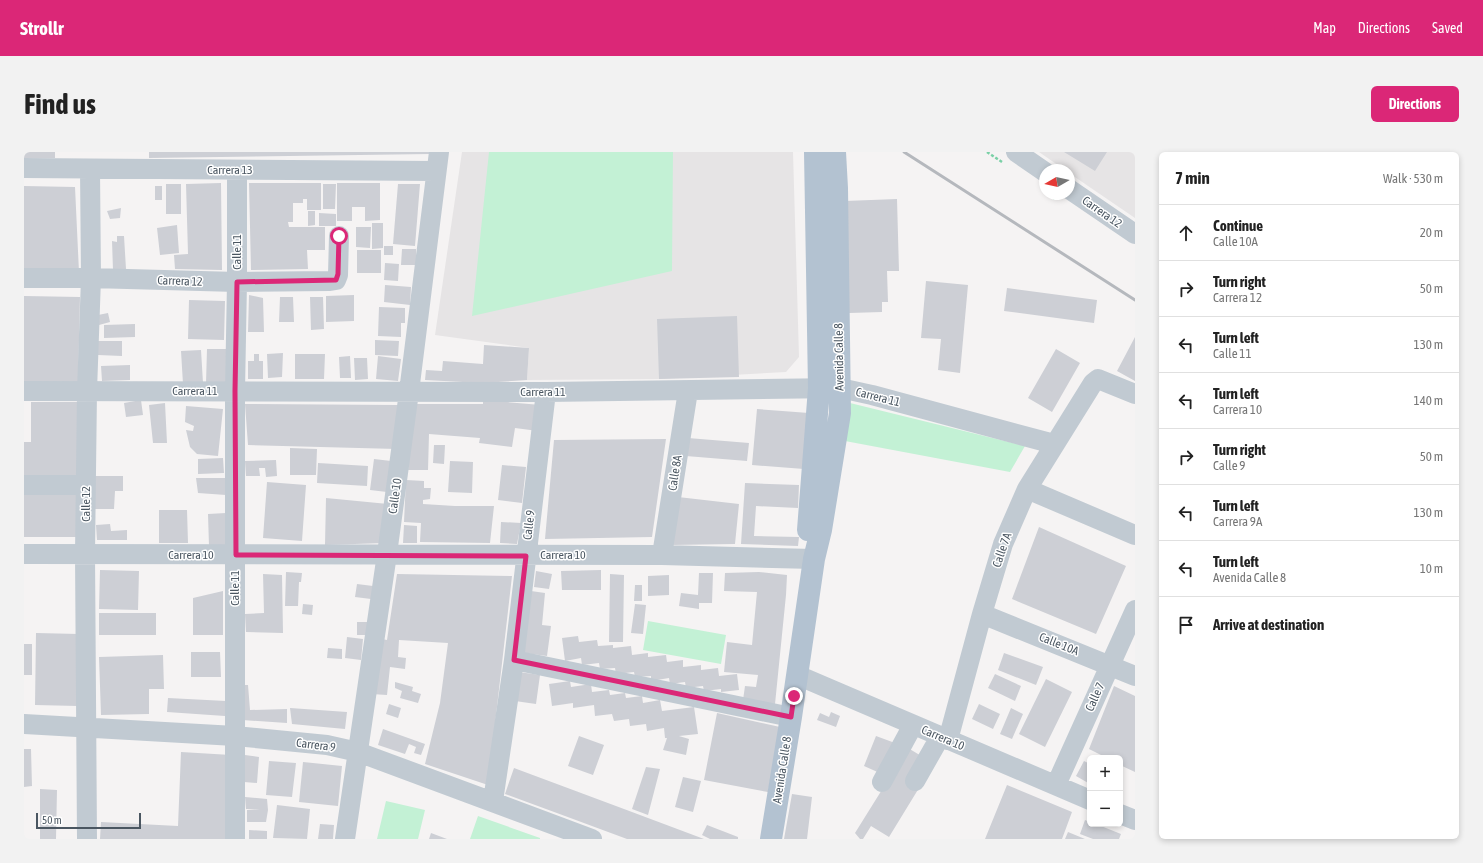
<!DOCTYPE html>
<html lang="en">
<head>
<meta charset="utf-8">
<style>
  :root { --surface:#fff; --page:#f2f2f2; --text:#222; --muted:#767676; --line:#e0e0e0; --accent:#db2777 }
  body { margin:0; font-family:"Asap Condensed",sans-serif; background:var(--page); color:var(--text) }
  .controls { position:absolute; right:12px; bottom:12px; display:grid; overflow:hidden; border-radius:6px; box-shadow:0 2px 6px #0003 }
  .controls button { width:36px; height:36px; display:grid; place-items:center; padding:0; border:0; border-bottom:1px solid var(--line); background:var(--surface); color:var(--text); font:20px sans-serif }
  .compass { position:absolute; left:1015px; top:12px; width:36px; height:36px; border-radius:50%; background:var(--surface); box-shadow:0 2px 6px #0003; rotate:261deg }
  .scale { position:absolute; left:12px; bottom:10px; width:105px; box-sizing:border-box; padding-left:4px; border:2px solid #4a5661; border-top:0; font-size:11px; line-height:14px; white-space:nowrap; color:#4a5661; -webkit-text-stroke:3px #fff; paint-order:stroke }
  .stop { position:absolute; width:12px; height:12px; margin:-9px; border:3px solid #db2777; border-radius:50%; background:#fff }
  .stop.end { background:#db2777; border-color:#fff; box-shadow:0 1px 4px #0008 }
  .list { margin:0; padding:0; list-style:none }
  h2 { display:flex; justify-content:space-between; align-items:center; height:52px; margin:0; padding:0 16px; font-size:17px }
  h2 small { font-size:13px; font-weight:400; color:var(--muted) }
  .list li { display:grid; grid-template-columns:26px 1fr auto; gap:12px; align-items:center; box-sizing:border-box; height:56px; padding:0 16px; border-top:1px solid var(--line) }
  .list b { display:block; font-size:15px; white-space:nowrap }
  .list p { margin:0; font-size:13px; white-space:nowrap; color:var(--muted) }
  .list em { font-size:13px; font-style:normal; color:var(--muted) }
  .icon { flex:none; width:22px; height:22px; fill:none; stroke:currentColor; stroke-width:2; stroke-linecap:round; stroke-linejoin:round }
  .map { position:relative; flex:none; width:1111px; height:687px; overflow:hidden; border-radius:6px }
  header { display:flex; align-items:center; gap:24px; box-sizing:border-box; height:56px; padding:0 20px; background:var(--accent); color:#fff }
  header strong { font-size:19px }
  nav { display:flex; gap:22px; margin-inline-start:auto; font-size:14px }
  .intro { display:flex; align-items:center; justify-content:space-between; box-sizing:border-box; height:96px; padding:0 24px }
  h1 { margin:0; font-size:28px }
  .button { padding:10px 18px; border-radius:6px; background:var(--accent); color:#fff; font-size:14px; font-weight:700 }
  main { display:flex; gap:24px; padding:0 24px }
  aside { flex:1; background:var(--surface); border-radius:6px; box-shadow:0 2px 6px #0003 }
  .map>svg:first-child { display:block }
  .education { fill:#e6e4e5 }
  .green { fill:#c3f1d5 }
  .building { fill:#cdcfd5 }
  .lines { fill:none; stroke-linecap:round; stroke-linejoin:round }
  .path { stroke:#7ad0a6; stroke-width:2.5; stroke-dasharray:3 2; stroke-linecap:butt }
  .minor { stroke:#c1cad2; stroke-width:20 }
  .major { stroke:#b3c2d1; stroke-width:22 }
  .rail { stroke:#b5b8bd; stroke-width:3 }
  .route { stroke:#db2777; stroke-width:5 }
  .labels { text-anchor:middle; stroke-width:3; stroke-linejoin:round; paint-order:stroke }
  .street-label { font-size:12px; fill:#4a5661; stroke:#fff }
</style>
</head>
<body>
<header>
<strong>Strollr</strong>
<nav><a>Map</a><a>Directions</a><a>Saved</a></nav>
</header>
<div class="intro"><h1>Find us</h1><a class="button">Directions</a></div>
<main>
<div class="map">
<svg width="1111" height="687" viewBox="0 0 1111 687">
  <rect width="100%" height="100%" fill="#f5f3f3"/>
  <!-- education -->
  <path class="education" d="M438,0H769L775,205L762,220L635,227L503,228L505,196L411,183Z
    M1015,0H1111V66L1045,21V18H1041Z"/>
  <!-- green -->
  <path class="green" d="M465,0H649L648,119L448,164Z
    M826,251L1001,294L986,320L821,289Z
    M624,469L702,483L697,512L619,498Z
    M362,649L401,658L394,687H353Z
    M454,664L516,686V687H446Z"/>
  <!-- building -->
  <path class="building" d="M0,0H31V6H0Z
    M125,0H406V2L125,6Z
    M1040,0H1083L1071,19Z
    M197,31L198,118L151,117L150,103L164,102L162,32Z
    M225,31H297V58H283V42V47H279V51H269V70H264L265,75H301V98H283L284,117L227,118Z
    M313,31H356V68L341,69V55H328V69H313Z
    M142,32H157V62H142Z
    M299,32H312L311,57H299Z
    M374,32H396L391,94L369,92Z
    M0,34L51,35L55,120H0Z
    M131,34H138V48H131Z
    M873,47L875,119H863L864,150H858V160L825,161L821,49Z
    M97,56L96,66L86,67L83,59Z
    M284,59H291V73L284,74Z
    M295,61L312,62V74H295Z
    M348,71H359V96L348,97Z
    M153,73L155,101L136,103L133,76Z
    M332,75H347L346,96L332,95Z
    M93,84H100L102,117L89,118L88,89L93,90Z
    M360,94H369V103H360Z
    M378,97H392V113H377Z
    M333,98H357V121H333Z
    M361,111L375,112L374,129L360,128Z
    M902,129L944,133L936,221L914,218L917,187L897,186Z
    M361,133L387,135L386,153L360,150Z
    M983,136L1073,148L1070,171L980,159Z
    M225,143L239,146L240,180H224Z
    M330,143V169L302,170V144Z
    M0,144L56,145L54,231L0,230Z
    M256,145H269L270,170H255Z
    M286,145H299L300,177L287,178Z
    M165,148L201,149L200,188L164,187Z
    M355,155L381,156V171H377V185L354,184Z
    M84,161L86,170L75,173L74,163Z
    M713,164L715,225L635,227L633,167Z
    M111,172V185L80,186V173Z
    M1111,185V229L1093,219Z
    M351,188L375,189L374,204L351,203Z
    M74,189H98V204L74,203Z
    M460,193L505,196L503,228L458,231L401,228L402,218L418,219L419,209L459,212Z
    M183,197H203V232L182,231Z
    M1032,197L1056,211L1028,260L1004,246Z
    M177,198L179,231L159,232L157,199Z
    M259,201L258,225L244,226L243,202Z
    M230,202H235V209H239V227H224V209H230Z
    M271,202H301L300,227H271Z
    M326,204L327,226H316L315,205Z
    M354,204L377,207L374,229L352,227Z
    M330,206H343L344,227L331,228Z
    M106,213V228L78,229L77,214Z
    M117,248L119,263L102,265L100,251Z
    M459,248L517,253L514,279L491,276L488,295L455,291L456,286L405,282L404,318H384L390,252H459Z
    M7,250H57V324H0V290H7Z
    M141,251L143,291H129L125,253Z
    M221,252L374,253L373,297L224,293Z
    M162,254L199,257L194,304L173,302L166,295L162,278L169,279L170,274L161,270Z
    M733,257L785,261L780,317L728,313Z
    M664,286L725,291L723,309L662,304Z
    M642,287L628,385L521,387L530,288Z
    M410,293H421L420,312L409,311Z
    M266,296L293,297L292,323H266Z
    M199,306L200,321L174,322V307Z
    M350,307L367,309L363,340L346,338Z
    M252,308L253,324L242,325L241,316H235L236,324H222L221,309Z
    M426,309L449,310L448,341L424,340Z
    M294,311L344,314L343,334L293,331Z
    M478,313L502,315L498,351L474,348Z
    M70,324H99V339H91L90,357H69Z
    M172,326H204L202,343L174,341Z
    M382,328L400,329V336H407L406,347L399,348V352L431,354H470L466,391L396,390L397,371L380,370Z
    M243,330L282,333L278,389L239,386Z
    M721,331L775,333L774,356L732,354L730,384L775,385L774,394L717,392Z
    M52,340V385H0V342Z
    M654,345L715,352L711,392L646,393Z
    M302,346L364,352L360,391L301,393Z
    M135,358H163L164,391H135Z
    M202,361L203,393L185,394L184,362Z
    M477,370L497,371L493,392L476,391Z
    M86,372L87,379L103,378V388H73L72,373Z
    M380,373L393,374V391H379Z
    M1015,375L1102,414L1072,482L988,447Z
    M76,418L115,419L114,458L75,457Z
    M577,418V438H538L537,419Z
    M512,419L528,422L525,437L510,435Z
    M262,420L278,421L277,430H275L274,454H261Z
    M735,420L763,423L762,443L751,552L719,548L721,534L732,535L734,523L700,520L703,490L728,493L733,440L700,439L701,421Z
    M675,421H689L688,451H675V457L655,454L657,441L674,443Z
    M239,422L258,423L259,481L222,480L221,462L240,461Z
    M373,422L488,424L464,633L401,612L416,551L424,491L375,488L374,505L382,506L381,517L366,515L363,543L347,542L353,486L363,488Z
    M586,422L600,423L599,490H585Z
    M645,423V443L624,444V424Z
    M333,432L349,434L347,447L331,445Z
    M611,433H618V449H610Z
    M199,439V483H169V446Z
    M507,439L521,441L518,473L527,474L523,504L500,501Z
    M279,452L289,453L288,463L278,462Z
    M611,452L622,453L619,482L607,481Z
    M75,461H132V483H75Z
    M333,470H345V483H333Z
    M12,481L55,482L54,554L11,553Z
    M554,484L555,490L573,488L574,494L589,493V496L607,494L608,503L624,501V505L642,503L643,510L659,508V515L677,513V518L694,516L695,524L713,522L715,538L697,540V537L680,539L679,534L662,536L661,530L646,532L645,526L627,529V524L611,525L610,520L592,522L591,516L576,517L575,511L558,513L557,506L541,509L538,486Z
    M323,485L339,487L337,508L321,506Z
    M0,492H8V523H0Z
    M304,496L318,497V507L303,506Z
    M167,500H196L197,525H167Z
    M980,501L1019,515L1012,533L974,518Z
    M139,503L140,537H125V562L77,563L75,505Z
    M495,520L516,523L512,552L491,549Z
    M971,522L997,534L991,549L964,536Z
    M1022,527L1048,540L1021,595L995,582Z
    M546,529L547,535L567,532L568,540L585,538L586,543L601,541L602,546L618,544L619,551L636,548L638,559L670,555L674,582L655,584L665,587L662,603L639,598L643,586H641L640,576L623,579L622,572L606,574L605,567L590,569L588,562L571,564L570,553L549,556V551L528,554L525,532Z
    M371,530L389,535L388,539L397,542L394,551L376,546L378,539L371,536Z
    M216,533H224L226,558L263,557V571L218,568Z
    M1090,534L1111,544V620L1096,613V606H1083L1065,597Z
    M144,546L202,549L201,564L143,560Z
    M365,552L377,556L374,566L362,562Z
    M955,552L976,562L969,577L948,567Z
    M266,556L323,560L321,577L268,572Z
    M987,556L999,562L988,587L976,582Z
    M807,560L816,564L812,575L793,568L796,561L805,565Z
    M693,561L756,575L744,640L680,628Z
    M359,577L401,592L397,603L390,601L392,595L385,592L381,602L354,593Z
    M555,584L580,593L569,623L544,614Z
    M852,584L871,591L858,622L840,614Z
    M884,596L899,605L895,636L865,685L847,674L839,687H836L831,681Z
    M0,597H7L8,634L0,635Z
    M157,600L207,603L203,687H76L77,670L154,674Z
    M221,603L235,605L233,631L220,630Z
    M245,609L272,611L268,645L242,643Z
    M1060,609L1066,612L1064,615H1066V632L1052,624Z
    M279,610L318,614L314,654L275,650Z
    M622,615L636,617L624,663L608,657Z
    M490,616L600,657L680,687H603L541,664L481,642Z
    M659,625L677,629L669,660L651,655Z
    M983,633L1048,660L1038,687H961Z
    M16,637L33,638L32,687H16Z
    M768,642L788,645L783,687H760Z
    M221,645L243,647L244,658L242,670H223V658L236,657H222Z
    M253,653L286,657L283,687L249,686Z
    M1061,668L1066,670V672H1072L1097,682L1095,687H1069L1056,682Z
    M296,672L310,673L309,687H294Z
    M683,673L714,685V687H686L678,683Z
    M225,678L243,679V687H225Z
    M1044,680L1061,687H1041Z
    M407,681L423,687H405Z"/>
  <g class="lines">
    <!-- path -->
    <path class="path" d="M963,0L978,10
      M1025,42L1031,47"/>
    <!-- minor -->
    <path class="minor" d="M992,0L1021,20
      M0,16L412,19
      M1045,37L1111,82
      M0,126H67L213,130L306,129L312,128L314,123L315,84
      M0,239L522,240L816,236L848,243L1030,292
      M0,333H62
      M1003,337L1111,383
      M0,402L638,403L790,407
      M638,403L664,239
      M958,462L1111,524
      M490,508L767,565
      M773,523L1066,648
      M0,572L211,584L303,593L334,600L568,687
      M924,588L958,462L979,392L1003,337L1069,231L1074,227L1111,242
      M891,629L916,585
      M858,630L889,573
      M1032,633L1111,458
      M469,649L490,508L522,240
      M1096,662L1111,668
      M63,687L61,402L63,239L67,126L66,17
      M211,687V239L213,130V18
      M321,687L363,402L385,240L415,0"/>
    <!-- major -->
    <path class="major" d="M784,378L795,236L791,0
      M747,687L767,565L790,407L797,378L816,261L813,36L811,0"/>
    <!-- rail -->
    <path class="rail" d="M880,0L1111,148"/>
  </g>
  <g class="lines">
    <!-- route -->
    <path class="route" d="M315,84L314,122L312,128L213,130L211,239L212,403L502,404L490,508L767,565L770,544"/>
  </g>
  <g class="labels">
    <!-- street labels -->
    <g class="street-label">
      <text x="206" y="22">Carrera 13</text>
      <text transform="translate(1078 60) rotate(35)" y="4">Carrera 12</text>
      <text transform="translate(213 100) rotate(-90)" y="4">Calle 11</text>
      <text transform="translate(156 129) rotate(2)" y="4">Carrera 12</text>
      <text transform="translate(815 205) rotate(-91)" y="4">Avenida Calle 8</text>
      <text x="171" y="243">Carrera 11</text>
      <text x="519" y="244">Carrera 11</text>
      <text transform="translate(854 245) rotate(14)" y="4">Carrera 11</text>
      <text transform="translate(651 321) rotate(-81)" y="4">Calle 8A</text>
      <text transform="translate(371 344) rotate(-82)" y="4">Calle 10</text>
      <text transform="translate(62 352) rotate(-90)" y="4">Calle 12</text>
      <text transform="translate(505 373) rotate(-83)" y="4">Calle 9</text>
      <text transform="translate(978 398) rotate(-71)" y="4">Calle 7A</text>
      <text x="167" y="407">Carrera 10</text>
      <text x="539" y="407">Carrera 10</text>
      <text transform="translate(211 436) rotate(-90)" y="4">Calle 11</text>
      <text transform="translate(1035 492) rotate(22)" y="4">Calle 10A</text>
      <text transform="translate(1071 545) rotate(-66)" y="4">Calle 7</text>
      <text transform="translate(919 586) rotate(23)" y="4">Carrera 10</text>
      <text transform="translate(292 593) rotate(7)" y="4">Carrera 9</text>
      <text transform="translate(758 618) rotate(-81)" y="4">Avenida Calle 8</text>
    </g>
  </g>
</svg>
<div class="controls">
<button>+</button>
<button>−</button>
</div>
<svg class="compass" viewBox="-18 -18 36 36"><path d="M0-13l5 13h-10z" fill="#e53935"/><path d="M0 13l5-13h-10z" fill="#767676"/></svg>
<div class="scale">50 m</div>
<div class="stop" style="left:315px;top:84px"></div>
<div class="stop end" style="left:770px;top:544px"></div>
</div>
<aside>
<h2>7 min<small>Walk · 530 m</small></h2>
<ul class="list">
<li><svg class="icon" aria-label="ahead" viewBox="0 0 24 24"><path d="M12 20V5M6 11l6-6 6 6"/></svg><div><b>Continue</b><p>Calle 10A</p></div><em>20 m</em></li>
<li><svg class="icon" aria-label="right" viewBox="0 0 24 24"><path d="M7 20v-9h11M14 6l5 5-5 5"/></svg><div><b>Turn right</b><p>Carrera 12</p></div><em>50 m</em></li>
<li><svg class="icon" aria-label="left" viewBox="0 0 24 24"><path d="M17 20v-9H6M10 6l-5 5 5 5"/></svg><div><b>Turn left</b><p>Calle 11</p></div><em>130 m</em></li>
<li><svg class="icon" aria-label="left" viewBox="0 0 24 24"><path d="M17 20v-9H6M10 6l-5 5 5 5"/></svg><div><b>Turn left</b><p>Carrera 10</p></div><em>140 m</em></li>
<li><svg class="icon" aria-label="right" viewBox="0 0 24 24"><path d="M7 20v-9h11M14 6l5 5-5 5"/></svg><div><b>Turn right</b><p>Calle 9</p></div><em>50 m</em></li>
<li><svg class="icon" aria-label="left" viewBox="0 0 24 24"><path d="M17 20v-9H6M10 6l-5 5 5 5"/></svg><div><b>Turn left</b><p>Carrera 9A</p></div><em>130 m</em></li>
<li><svg class="icon" aria-label="left" viewBox="0 0 24 24"><path d="M17 20v-9H6M10 6l-5 5 5 5"/></svg><div><b>Turn left</b><p>Avenida Calle 8</p></div><em>10 m</em></li>
<li><svg class="icon" aria-label="arrive" viewBox="0 0 24 24"><path d="M6 21V4h12l-3 4 3 4H6"/></svg><div><b>Arrive at destination</b></div></li>
</ul>
</aside>
</main>
</body>
</html>
